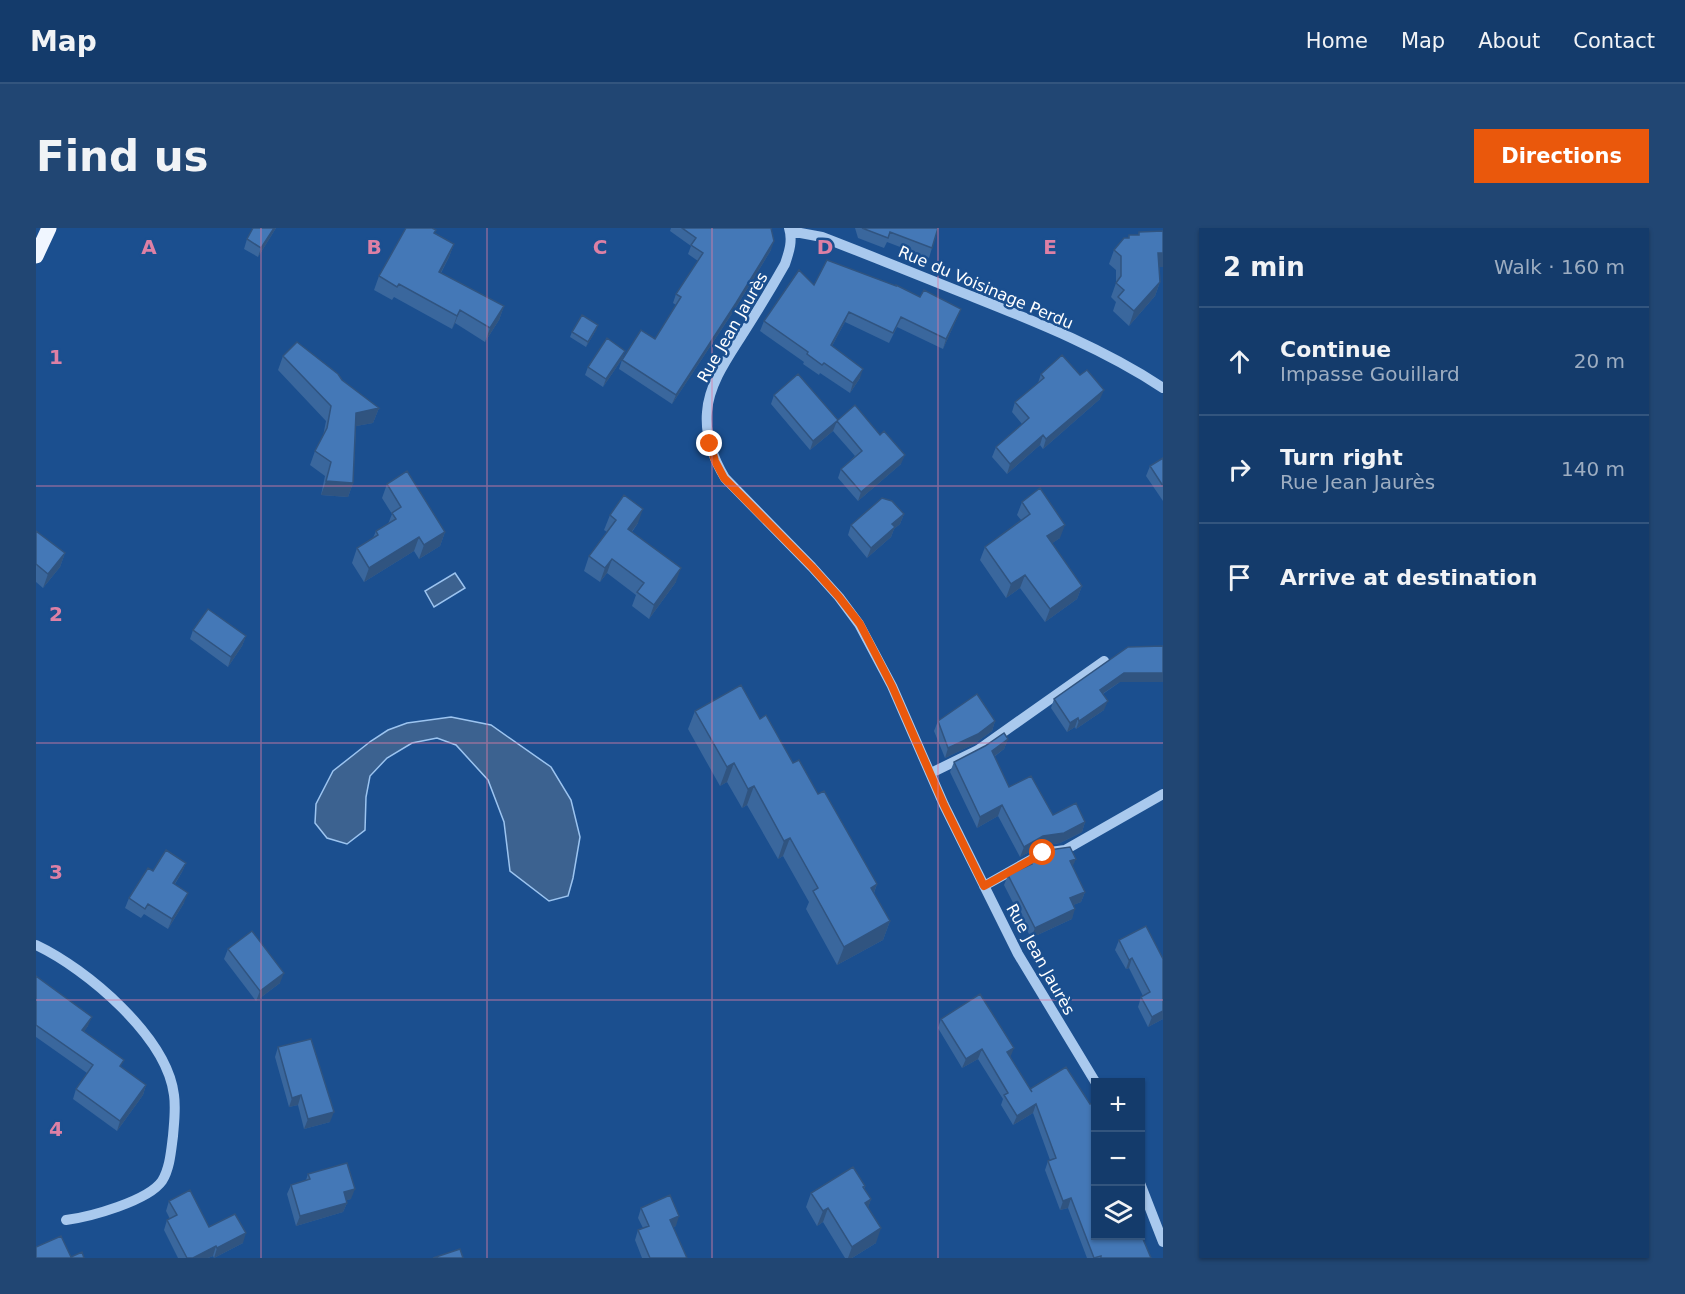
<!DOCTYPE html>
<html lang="en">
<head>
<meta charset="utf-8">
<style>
  :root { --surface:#143b6b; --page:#214673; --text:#f1f3f6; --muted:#9dadc1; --line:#33557e; --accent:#ea580c }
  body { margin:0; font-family:"DejaVu Sans",sans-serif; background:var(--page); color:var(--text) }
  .controls { position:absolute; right:18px; bottom:18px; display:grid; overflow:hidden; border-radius:0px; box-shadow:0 2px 4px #0004 }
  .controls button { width:54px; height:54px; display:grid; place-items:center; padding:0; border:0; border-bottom:2px solid var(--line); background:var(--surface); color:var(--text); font:30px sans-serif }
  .stop { position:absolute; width:18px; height:18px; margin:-14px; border:4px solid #ea580c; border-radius:50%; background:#fff }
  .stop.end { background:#ea580c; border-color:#fff; box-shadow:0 2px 6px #0008 }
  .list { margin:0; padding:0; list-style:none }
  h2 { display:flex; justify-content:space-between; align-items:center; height:78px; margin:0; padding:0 24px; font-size:26px }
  h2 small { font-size:20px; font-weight:400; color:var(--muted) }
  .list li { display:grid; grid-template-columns:39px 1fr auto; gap:18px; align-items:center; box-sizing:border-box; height:108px; padding:0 24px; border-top:2px solid var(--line) }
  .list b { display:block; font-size:22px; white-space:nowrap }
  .list p { margin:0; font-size:20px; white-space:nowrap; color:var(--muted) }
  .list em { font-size:20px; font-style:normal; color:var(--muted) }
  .icon { flex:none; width:33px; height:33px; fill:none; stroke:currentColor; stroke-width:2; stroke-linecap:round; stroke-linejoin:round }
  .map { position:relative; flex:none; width:1127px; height:1030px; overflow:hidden; border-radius:0px }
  header { display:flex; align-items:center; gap:36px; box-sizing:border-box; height:84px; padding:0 30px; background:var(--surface); border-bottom:2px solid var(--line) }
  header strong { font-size:28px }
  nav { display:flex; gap:33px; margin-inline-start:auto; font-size:21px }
  .intro { display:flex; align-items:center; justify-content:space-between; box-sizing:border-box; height:144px; padding:0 36px }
  h1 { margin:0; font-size:42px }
  .button { padding:15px 27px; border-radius:0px; background:var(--accent); color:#fff; font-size:21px; font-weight:700 }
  main { display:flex; gap:36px; padding:0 36px }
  aside { flex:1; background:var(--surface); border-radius:0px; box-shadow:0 2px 4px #0004 }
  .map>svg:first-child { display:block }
  .water { fill:#3c6290; stroke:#9cc4f0; stroke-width:1.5 }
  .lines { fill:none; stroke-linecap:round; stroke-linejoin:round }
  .minor { stroke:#a9c9ee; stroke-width:10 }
  .major { stroke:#f0f6ff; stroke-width:15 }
  .wall { fill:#3a679d }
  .shaded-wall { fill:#305480 }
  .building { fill:#4478b7; stroke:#305480; stroke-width:1.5 }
  .route { stroke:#ea580c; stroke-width:8 }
  .grid { fill:none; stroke:#dd80a5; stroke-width:1.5; stroke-opacity:0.55 }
  .labels { text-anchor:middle; stroke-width:5; stroke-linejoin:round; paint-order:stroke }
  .street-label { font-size:16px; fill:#fff; stroke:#1b4f8f }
  .grid-label { font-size:20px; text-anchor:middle; font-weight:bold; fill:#dd80a5; stroke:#1b4f8f; stroke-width:5; stroke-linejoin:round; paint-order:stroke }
</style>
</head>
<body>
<header>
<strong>Map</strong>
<nav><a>Home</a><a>Map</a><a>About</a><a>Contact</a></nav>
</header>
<div class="intro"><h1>Find us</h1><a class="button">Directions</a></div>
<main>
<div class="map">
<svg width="1127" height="1030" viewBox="0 0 1127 1030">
  <rect width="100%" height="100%" fill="#1b4f8f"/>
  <!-- water -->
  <path class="water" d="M419,345L429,360L398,379L389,363Z
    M415,489L455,497L515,539L535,572L544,609L537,650L532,668L513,673L474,643L468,594L452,552L420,517L401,510L376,515L351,530L334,548L330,569L329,602L311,616L291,610L279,595L280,576L297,543L335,513L352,502L371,495Z"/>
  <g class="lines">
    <!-- minor -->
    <path class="minor" d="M753,0C757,13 753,24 749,36C736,59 722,82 708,104C693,128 673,155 671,184C669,208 677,230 689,250L776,339L803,369L823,396L856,458L908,577L982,726L1060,855
      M754,3L786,9C838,29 889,50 940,70C1003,95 1070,122 1127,160
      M895,545L942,522L1068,433
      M948,658L1007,625L1029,622L1127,566
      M0,717C51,741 131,809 138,867C140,881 138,895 137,908C135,923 134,940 126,953C112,973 54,989 30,992
      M1104,955L1127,1014"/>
    <!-- major -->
    <path class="major" d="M0,28L13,0"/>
  </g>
  <!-- wall -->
  <path class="wall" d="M217,0H240L222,29L208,21L211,11Z
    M635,0H735V22L697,84L636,176L583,141L586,132L619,111L640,77L637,75L640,66L662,33L652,26L655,18L634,3Z
    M819,0H902L893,30L851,14L848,20L822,10Z
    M1103,4L1127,39H1123L1124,54L1119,68L1093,98L1077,83L1080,74L1075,69L1080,55V42L1073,36L1078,22L1092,10L1093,7H1102Z
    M399,5L418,16L413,29L405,45L468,78L463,92L449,114L419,95L416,101L358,69L356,72L338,62L343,48Z
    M778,57L921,90L907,121L861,99L853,115L809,94L796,118L824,150L814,165L784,145L783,147L767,136L768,134L724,103L728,93Z
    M562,97L560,102L550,119L534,109L536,104Z
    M589,123L586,131L567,159L549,147L552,139Z
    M247,128L306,152L343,180L337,195L320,198L317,255L312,269L285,267L289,248L274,237L279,223L287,208L290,193L242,142Z
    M1005,146L1064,171L1007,221L1004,217L971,246L956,229L960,219L986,196L976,184L979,174L1002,155Z
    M738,167L802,192L844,207L865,236L822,273L802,250L805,241L819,228L797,203L774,222L735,176Z
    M1127,230V273L1110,248L1114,238Z
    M351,256L409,304L404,318L383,331L378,323L328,354L316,335L321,320L337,310L340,303L352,296L356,286L346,270Z
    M986,274L1024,310L1016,315L1046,358L1041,371L1009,394L984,360L970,370L944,332L949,319L985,292L981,287Z
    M868,286L864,296L858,301L855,309L831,330L812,307L815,297Z
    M574,287L602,295L596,304L640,354L613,391L596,378L600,367L571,345L564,354L548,343L553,328L571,304L568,302Z
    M0,303L29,325L24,339L7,360L0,354Z
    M157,402L210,408L206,418L192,439L154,411Z
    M1084,454L1067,466L1068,482L1040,501L1039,499L1031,504L1015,480L1018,471Z
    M659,483L724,491L757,535L782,566L841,656L838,665L854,693L847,712L801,737L770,681L773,674L747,628L742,631L711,577L706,580L691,554L684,558L652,501Z
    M902,493H959L956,503L938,516L909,530L898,503Z
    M972,511L968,521L958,529L973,559L1017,587L1049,594L1046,604L1024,615L1004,618L984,629L962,588L941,600L914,544L918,534Z
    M994,633L1037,639L1049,664L1045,674L1037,677L1036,691L995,710L968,657L972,647L993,637Z
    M150,635L146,644L139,656L148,675L132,701L108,686L105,690L89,680L93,670L117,643Z
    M1110,698L1127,791L1112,799L1102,779L1105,769L1107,768L1093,740L1090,741L1079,722L1083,712Z
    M192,721L244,755L220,773L188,731Z
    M0,748L52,798L48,803L85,839L110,857L107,867L81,903L37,871L40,861L51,845L0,809Z
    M905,791L974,830L994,862L1115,1030H1051L1032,980L1024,982L1009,942L1012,933L1014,932L997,885L977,897L965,877L967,871L942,831L926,840L902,800Z
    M242,819L294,894L268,901L262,877L253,879L239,829Z
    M272,946L315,971L310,972L311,975L307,984L260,998L251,966L255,957L270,952Z
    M829,958L828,961L835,971L832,979L840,1015L816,1030H809L787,994L781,998L770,979L775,965Z
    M133,973L173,999L207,1015L178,1030L177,1028L172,1030H142L128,1002L131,992L134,991L130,983Z
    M605,980L640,998L637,999L651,1030H606L599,1012L602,1002L607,1000L602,990Z"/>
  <!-- shaded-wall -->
  <path class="shaded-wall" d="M238,0H240L222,29L225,20Z
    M738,13L735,22L697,84L636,176L640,167Z
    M418,16L413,29L398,57L403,44Z
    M1122,25H1127V39H1117Z
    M1124,54L1119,68L1093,98L1098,83Z
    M468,78L463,92L449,114L454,100Z
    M925,81L921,90L907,121L910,111Z
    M424,82L419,95L416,101L421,88Z
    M813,84L809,94L791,127L795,117Z
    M562,97L560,102L550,119L552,114Z
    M589,123L586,131L567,159L570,151Z
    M827,141L824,150L814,165L817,155Z
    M1068,162L1064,171L1007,221L1010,211Z
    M343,180L337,195L315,199L320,185Z
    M801,193L797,203L774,222L777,213Z
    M1007,207L1004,217L971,246L974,236Z
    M869,227L865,236L822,273L825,264Z
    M290,253L317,255L312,269L285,267Z
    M607,281L602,295L587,315L592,301Z
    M868,286L864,296L858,301L855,309L831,330L835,320L856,296Z
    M1029,297L1024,310L1006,322L1011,308Z
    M409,304L404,318L383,331L388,317Z
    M383,309L378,323L328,354L333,340Z
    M29,325L24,339L7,360L12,346Z
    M576,331L571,345L564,354L569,340Z
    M645,340L640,354L613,391L618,377Z
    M989,347L984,360L970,370L975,356Z
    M1046,358L1041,371L1009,394L1014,381Z
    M210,408L206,418L192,439L195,429Z
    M1088,445H1127V454H1084L1060,470L1064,462Z
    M1072,473L1068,482L1040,501L1043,493Z
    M1042,490L1039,499L1031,504L1034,495Z
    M959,493L956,503L938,516L909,530L912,520Z
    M972,511L968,521L952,533L956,523Z
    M698,535L691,554L684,558L691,539Z
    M718,558L711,577L706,580L712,561Z
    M966,577L962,588L941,600L944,589Z
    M1049,594L1046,604L1024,615L1004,618L984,629L988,619L1007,608Z
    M754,610L747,628L742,631L748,613Z
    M1040,631L1036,640L1034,633Z
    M150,635L146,644L133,665L137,655Z
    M841,656L834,675L835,660Z
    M1049,664L1045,674L1030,680L1034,670Z
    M152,665L148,675L132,701L136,691Z
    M1039,681L1036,691L995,710L999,700Z
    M854,693L847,712L801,737L808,719Z
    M1096,730L1093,740L1090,741L1093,732Z
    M248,745L244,755L220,773L224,763Z
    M1127,783V791L1112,799L1116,789Z
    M56,789L52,798L43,811L46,802Z
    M978,820L974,830L971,824Z
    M946,821L942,831L926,840L930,831Z
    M110,857L107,867L81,903L84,893Z
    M265,867L262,877L253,879L256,870Z
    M1000,876L997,885L977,897L981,888Z
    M298,884L294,894L268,901L272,891Z
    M319,961L315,971L304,974L308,964Z
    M1035,970L1032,980L1024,982L1027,973Z
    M835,971L830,986L829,975Z
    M311,975L307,984L260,998L264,988Z
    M792,980L787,994L781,998L787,983Z
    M643,988L640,998L631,1002L634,992Z
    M845,1000L840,1015L816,1030H812L816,1019Z
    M210,1005L207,1015L178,1030L181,1020Z
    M180,1018L177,1028L172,1030H157Z"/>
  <!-- building -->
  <path class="building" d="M217,0H238L225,20L211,11Z
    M370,0H396L400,2L398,5L418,16L403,44L468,78L454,100L424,82L421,88L363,56L361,59L343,48Z
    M646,0H735L738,13L700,75L640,167L586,132L605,102L619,111L645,69L640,66L667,25L655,17L660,10Z
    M826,0H902L896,20L854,4L852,10Z
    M1127,3V25H1122L1124,54L1098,83L1082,69L1088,62L1080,55L1085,48V28L1078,22L1088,10H1093V7H1103V4Z
    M791,32L860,58V57L884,69L888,62L925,81L910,111L865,89L857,105L813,84L795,117L827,141L817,155L788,135L786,137L771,126L772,124L728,93L763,42L778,57Z
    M546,87L562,97L552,114L536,104Z
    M571,110L589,123L570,151L552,139Z
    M261,114L302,146L306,152L343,180L320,185L317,255L290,253L295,234L279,223L291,200L295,178L247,128Z
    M1026,127L1044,147L1051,142L1068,162L1010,211L1007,207L974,236L960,219L993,190L979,174L1008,150L1005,146Z
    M762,146L802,192L819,177L844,207L848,203L869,227L825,264L805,241L826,223L801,193L777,213L738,167Z
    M1127,230V258L1114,238Z
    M371,243L409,304L388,317L383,309L333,340L321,320L342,307L340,303L360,291L356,285L365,279L351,256Z
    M1004,260L1029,297L1011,308L1046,358L1014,381L989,347L975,356L949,319L994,286L986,274Z
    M588,267L607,281L592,301L645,340L618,377L601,364L608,355L576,331L569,340L553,328L580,292L574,287Z
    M846,270L856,273L868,286L856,296L859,299L835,320L815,297Z
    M0,303L29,325L12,346L0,336Z
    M172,381L210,408L195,429L157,402Z
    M1127,418V445H1088L1064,462L1072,473L1043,493L1042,490L1034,495L1018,471L1092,419Z
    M705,457L724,491L730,487L757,535L763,532L782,566L788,563L841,656L835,660L854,693L808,719L777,663L782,660L754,610L748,613L718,558L712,561L698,535L691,539L659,483Z
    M941,466L959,493L942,506L912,520L902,493Z
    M968,505L972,511L956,523L973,559L995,548L1017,587L1040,575L1049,594L1028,605L1007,608L988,619L966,577L944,589L918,534L949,518Z
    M1034,619L1040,631L1034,633L1049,664L1034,670L1039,681L999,700L972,647L996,636L994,633L1013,622Z
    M130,622L150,635L137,655L152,665L136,691L112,676L109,681L93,670L112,640L117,643Z
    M1110,698L1127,731V783L1116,789L1105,769L1114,764L1096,730L1093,732L1083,712Z
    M216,703L248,745L224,763L192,721Z
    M0,748L56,789L46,802L88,832L84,838L110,857L84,893L40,861L57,837L0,797Z
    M944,766L978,820L971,824L996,864L994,861L1030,839L1054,876L1056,875L1059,884V1008H1104V1004L1115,1030H1065V1028L1058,1030L1035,970L1027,973L1012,933L1020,930L1000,876L981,888L968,867L972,865L946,821L930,831L905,791Z
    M275,811L298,884L272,891L265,867L256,870L242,819Z
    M311,935L319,961L308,964L311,975L264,988L255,957L274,951L272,946Z
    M817,939L829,958L827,959L835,971L829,975L845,1000L816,1019L792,980L787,983L775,965Z
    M154,962L173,999L199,986L210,1005L181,1020L180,1018L157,1030H151L131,992L141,987L133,973Z
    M634,967L643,988L634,992L651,1030H614L602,1002L613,998L605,980Z
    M25,1008L35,1029L46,1024L48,1030H0V1019Z
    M424,1021L427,1030H397Z"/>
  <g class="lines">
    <!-- route -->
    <path class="route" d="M674,216L679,233L688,250L776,339L803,369L824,396L856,458L908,577L948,658L1007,625"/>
  </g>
  <!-- grid -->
  <path class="grid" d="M225,0V1030M451,0V1030M676,0V1030M902,0V1030M0,258H1127M0,515H1127M0,772H1127"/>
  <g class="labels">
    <!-- street labels -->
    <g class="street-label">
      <text transform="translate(950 59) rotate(23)" y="6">Rue du Voisinage Perdu</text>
      <text transform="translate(696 99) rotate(-60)" y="6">Rue Jean Jaurès</text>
      <text transform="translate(1005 731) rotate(61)" y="6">Rue Jean Jaurès</text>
    </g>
  </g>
  <g class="grid-label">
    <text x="113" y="26">A</text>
    <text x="338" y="26">B</text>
    <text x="564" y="26">C</text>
    <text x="789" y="26">D</text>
    <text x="1014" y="26">E</text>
    <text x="20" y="136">1</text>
    <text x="20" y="393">2</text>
    <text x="20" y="651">3</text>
    <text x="20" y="908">4</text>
  </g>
</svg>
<div class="controls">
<button>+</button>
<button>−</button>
<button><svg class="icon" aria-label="layers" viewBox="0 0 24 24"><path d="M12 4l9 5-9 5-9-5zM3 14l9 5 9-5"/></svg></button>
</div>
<div class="stop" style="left:1007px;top:625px"></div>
<div class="stop end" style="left:674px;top:216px"></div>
</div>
<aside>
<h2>2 min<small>Walk · 160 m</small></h2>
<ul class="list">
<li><svg class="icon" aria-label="ahead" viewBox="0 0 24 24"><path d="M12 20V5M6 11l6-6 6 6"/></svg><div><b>Continue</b><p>Impasse Gouillard</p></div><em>20 m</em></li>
<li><svg class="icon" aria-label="right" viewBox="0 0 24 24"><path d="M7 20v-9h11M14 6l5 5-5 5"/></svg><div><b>Turn right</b><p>Rue Jean Jaurès</p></div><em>140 m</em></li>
<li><svg class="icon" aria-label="arrive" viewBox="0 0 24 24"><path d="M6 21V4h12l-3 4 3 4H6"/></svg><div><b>Arrive at destination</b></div></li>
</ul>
</aside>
</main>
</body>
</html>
